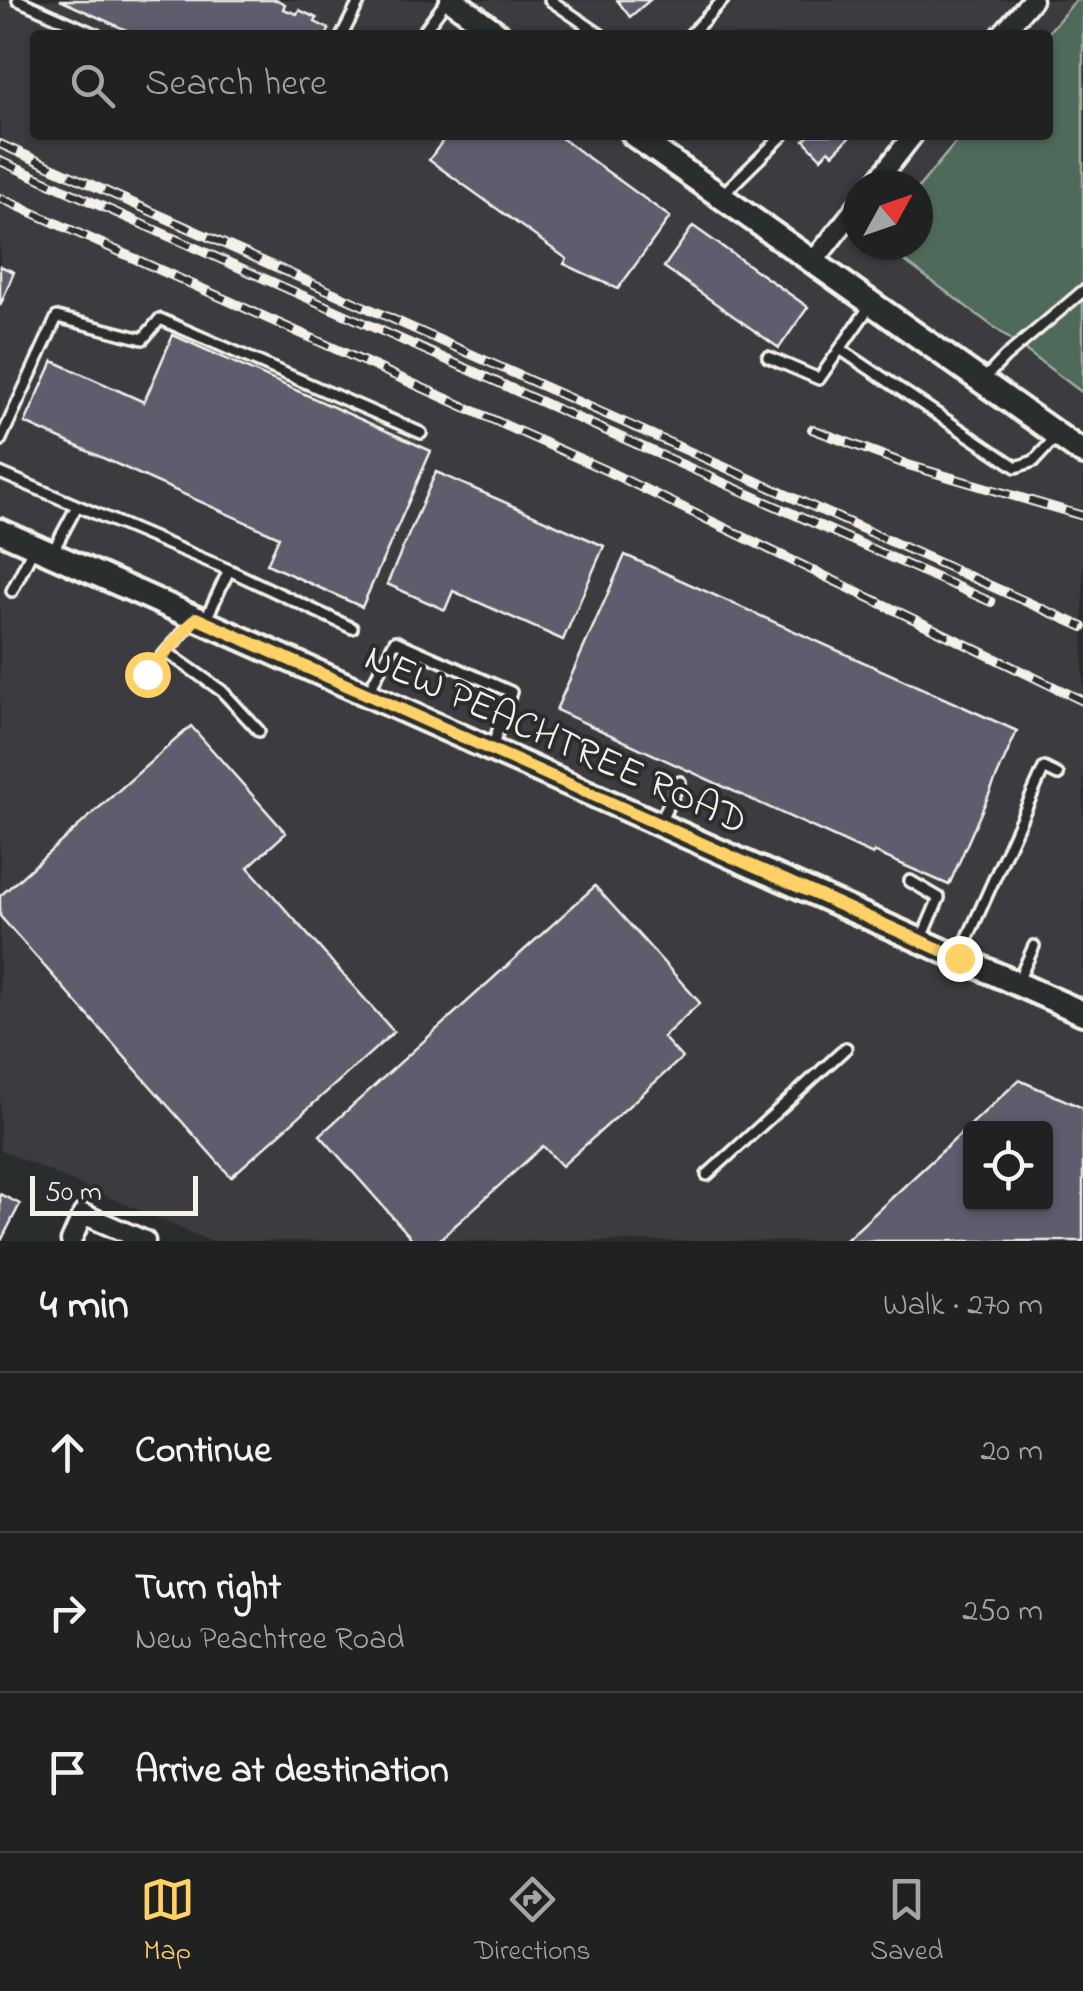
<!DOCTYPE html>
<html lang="en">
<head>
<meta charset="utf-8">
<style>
  :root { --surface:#202222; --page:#282a2a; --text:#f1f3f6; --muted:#a2a4a5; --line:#3d3f40; --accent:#ffd166 }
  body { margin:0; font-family:"Indie Flower",sans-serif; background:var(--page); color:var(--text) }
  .controls { position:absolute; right:30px; bottom:30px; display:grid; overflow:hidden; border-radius:10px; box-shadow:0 2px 8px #0004 }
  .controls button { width:90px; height:90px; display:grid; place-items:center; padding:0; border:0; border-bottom:2px solid var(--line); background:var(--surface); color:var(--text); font:50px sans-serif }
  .compass { position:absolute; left:843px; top:170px; width:90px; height:90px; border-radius:50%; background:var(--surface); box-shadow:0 2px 8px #0004; rotate:50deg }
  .scale { position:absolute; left:30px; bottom:25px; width:168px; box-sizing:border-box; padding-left:10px; border:5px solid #f4f1e8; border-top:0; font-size:28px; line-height:35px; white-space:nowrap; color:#f4f1e8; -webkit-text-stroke:8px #2a2d2e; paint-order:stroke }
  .stop { position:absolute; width:30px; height:30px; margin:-22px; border:8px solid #ffd166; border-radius:50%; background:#fff }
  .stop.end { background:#ffd166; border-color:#fff; box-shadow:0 2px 10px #0008 }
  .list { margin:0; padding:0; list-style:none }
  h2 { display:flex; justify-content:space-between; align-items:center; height:130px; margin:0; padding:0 40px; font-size:42px }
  h2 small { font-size:32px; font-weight:400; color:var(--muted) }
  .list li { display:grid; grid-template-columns:65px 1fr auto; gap:30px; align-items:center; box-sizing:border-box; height:160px; padding:0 40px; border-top:2px solid var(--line) }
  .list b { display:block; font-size:38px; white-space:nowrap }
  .list p { margin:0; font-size:32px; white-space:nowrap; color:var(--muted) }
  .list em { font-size:32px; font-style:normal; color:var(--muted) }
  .icon { flex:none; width:55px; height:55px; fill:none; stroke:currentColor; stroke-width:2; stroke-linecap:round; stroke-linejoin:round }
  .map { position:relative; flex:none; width:1083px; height:1241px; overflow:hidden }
  .search { position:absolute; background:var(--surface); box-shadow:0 2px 8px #0004; left:30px; right:30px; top:30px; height:110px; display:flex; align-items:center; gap:25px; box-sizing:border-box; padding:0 35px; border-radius:10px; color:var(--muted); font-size:38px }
  .sheet { height:610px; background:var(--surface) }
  nav { display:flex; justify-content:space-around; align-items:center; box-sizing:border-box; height:140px; border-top:2px solid var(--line); background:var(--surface); font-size:28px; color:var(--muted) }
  nav a { display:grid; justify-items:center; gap:5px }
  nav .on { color:var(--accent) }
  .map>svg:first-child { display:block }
  .built { fill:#3a3b41; fill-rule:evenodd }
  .green { fill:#506b5a; stroke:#a2aea1; stroke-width:2.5 }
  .building { fill:#605b6d; stroke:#f4f1e8; stroke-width:2.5; fill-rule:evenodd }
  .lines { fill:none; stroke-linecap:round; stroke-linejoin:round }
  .service-casing { stroke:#f4f1e8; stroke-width:16 }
  .minor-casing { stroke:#f4f1e8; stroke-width:25 }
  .tertiary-casing { stroke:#f4f1e8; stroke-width:30 }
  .service { stroke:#2a2d2e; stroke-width:9 }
  .minor { stroke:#2a2d2e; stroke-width:18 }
  .tertiary { stroke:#2a2d2e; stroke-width:22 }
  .rail-casing { stroke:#f4f1e8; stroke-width:10 }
  .rail { stroke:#2a2d2e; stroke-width:6; stroke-dasharray:19; stroke-linecap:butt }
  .route { stroke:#ffd166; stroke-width:12 }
  .labels { text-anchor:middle; stroke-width:8; stroke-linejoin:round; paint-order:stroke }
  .street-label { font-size:40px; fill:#f4f1e8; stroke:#2a2d2e }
</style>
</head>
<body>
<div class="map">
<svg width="1083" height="1241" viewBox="0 0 1083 1241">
  <rect width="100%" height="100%" fill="#2a2d2e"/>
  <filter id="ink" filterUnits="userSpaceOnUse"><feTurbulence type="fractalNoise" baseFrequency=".01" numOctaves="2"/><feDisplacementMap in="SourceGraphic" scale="20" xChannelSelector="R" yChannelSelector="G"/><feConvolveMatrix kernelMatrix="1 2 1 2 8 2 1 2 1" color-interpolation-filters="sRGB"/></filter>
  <g filter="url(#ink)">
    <!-- built -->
    <path class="built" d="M0,0H1076L1046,35H35V135H962L918,188V185H858V245H883L1083,393V1241H210L0,1150ZM970,1128H1046V1204H970Z"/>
    <!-- green -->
    <path class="green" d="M1076,0H1083V393L883,245H918V188L962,135H1048L1046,35Z"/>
    <!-- building -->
    <path class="building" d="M60,0H277L285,4L283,9L297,14L299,10L317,18L315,22L329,29L327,35H137Z
      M617,0H650L630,17Z
      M447,135H557L670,217L618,289L564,264L567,259L429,160Z
      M810,135H852L833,154L829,150L821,158L804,140Z
      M693,226L808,307L779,348L664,267Z
      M0,266L14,272L0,306Z
      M173,335L431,451L362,607L267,564L279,537L25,423L53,361L144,402Z
      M436,472L604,546L563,640L453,591L445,610L387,584Z
      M625,555L1017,731L949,885L874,852L873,855L556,710Z
      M191,726L286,833L248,867L394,1032L231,1177L0,916V896Z
      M595,886L700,1003L663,1037L682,1058L562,1166L543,1146L438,1241H414L320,1135Z
      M1019,1080L1083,1108V1241H845ZM970,1128H1046V1204H970Z
      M0,1194L20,1204L1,1241H0Z"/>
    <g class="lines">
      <!-- service casing -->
      <g class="service-casing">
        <path id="service" d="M18,0L97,35
          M550,0L601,35
          M342,35L360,0
          M421,35L447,0
          M690,35L723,0
          M723,194L783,135
          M840,349L1016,467L1034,461L1058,435
          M768,357L819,379L870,306
          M984,379L1005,357L1083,291
          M0,441L57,317L143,339L160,319L421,433
          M0,473L229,570
          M53,551L77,506
          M12,591L33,549
          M206,619L229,570L352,628
          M168,653L222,691L259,731
          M147,674L194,620
          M369,691L395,641L511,692L492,748
          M659,824L680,782
          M910,881L939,898L922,938
          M960,955L1044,768L1058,775
          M1018,981L1034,946
          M707,1175L846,1048"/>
      </g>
      <!-- minor casing -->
      <g class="minor-casing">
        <path id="minor" d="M1001,35L1032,0
          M874,185L913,135
          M813,262L858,205
          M71,1241L83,1214L145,1241"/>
      </g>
      <!-- tertiary casing -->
      <g class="tertiary-casing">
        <path id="tertiary" d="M452,0L499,35
          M634,135L1083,453
          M0,531L1083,1013"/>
      </g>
      <!-- service -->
      <use href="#service" class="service"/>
      <!-- minor -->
      <use href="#minor" class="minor"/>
      <!-- tertiary -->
      <use href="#tertiary" class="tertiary"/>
      <!-- rail casing -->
      <g class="rail-casing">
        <path id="rail" d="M0,144L1083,627
          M0,161L991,602
          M0,198L607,471L1083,701
          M812,429L908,465L1083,516"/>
      </g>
      <!-- rail -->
      <use href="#rail" class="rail"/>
    </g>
  </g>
  <g class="lines" filter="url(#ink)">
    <!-- route -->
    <path class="route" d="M147,674L196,618L959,958"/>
  </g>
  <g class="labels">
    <!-- street labels -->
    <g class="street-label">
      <text transform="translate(557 737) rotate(24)" y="14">NEW PEACHTREE ROAD</text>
    </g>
  </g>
</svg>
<div class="controls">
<button><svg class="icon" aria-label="locate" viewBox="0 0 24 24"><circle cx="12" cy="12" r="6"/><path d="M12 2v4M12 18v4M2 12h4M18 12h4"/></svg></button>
</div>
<svg class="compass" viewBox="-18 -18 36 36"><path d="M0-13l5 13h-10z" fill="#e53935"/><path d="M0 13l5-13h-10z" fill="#a2a4a5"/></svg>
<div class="scale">50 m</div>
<div class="stop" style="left:147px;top:674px"></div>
<div class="stop end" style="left:959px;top:958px"></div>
<div class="search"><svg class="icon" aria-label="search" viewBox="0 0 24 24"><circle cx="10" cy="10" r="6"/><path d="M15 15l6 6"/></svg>Search here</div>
</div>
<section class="sheet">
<h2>4 min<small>Walk · 270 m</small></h2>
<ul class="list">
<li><svg class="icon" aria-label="ahead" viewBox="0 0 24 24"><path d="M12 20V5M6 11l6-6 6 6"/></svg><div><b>Continue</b></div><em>20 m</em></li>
<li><svg class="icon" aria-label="right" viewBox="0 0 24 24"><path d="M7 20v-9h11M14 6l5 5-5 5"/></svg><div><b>Turn right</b><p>New Peachtree Road</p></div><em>250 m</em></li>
<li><svg class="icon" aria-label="arrive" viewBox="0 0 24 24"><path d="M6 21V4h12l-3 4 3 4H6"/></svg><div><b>Arrive at destination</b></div></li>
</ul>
</section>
<nav>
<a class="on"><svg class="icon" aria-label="map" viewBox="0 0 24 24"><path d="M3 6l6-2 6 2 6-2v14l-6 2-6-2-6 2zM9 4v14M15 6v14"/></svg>Map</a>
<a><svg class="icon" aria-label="directions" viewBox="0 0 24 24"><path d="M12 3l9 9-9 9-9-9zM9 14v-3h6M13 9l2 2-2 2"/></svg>Directions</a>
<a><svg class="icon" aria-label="saved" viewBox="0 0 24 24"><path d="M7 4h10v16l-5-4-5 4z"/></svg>Saved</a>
</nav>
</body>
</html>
